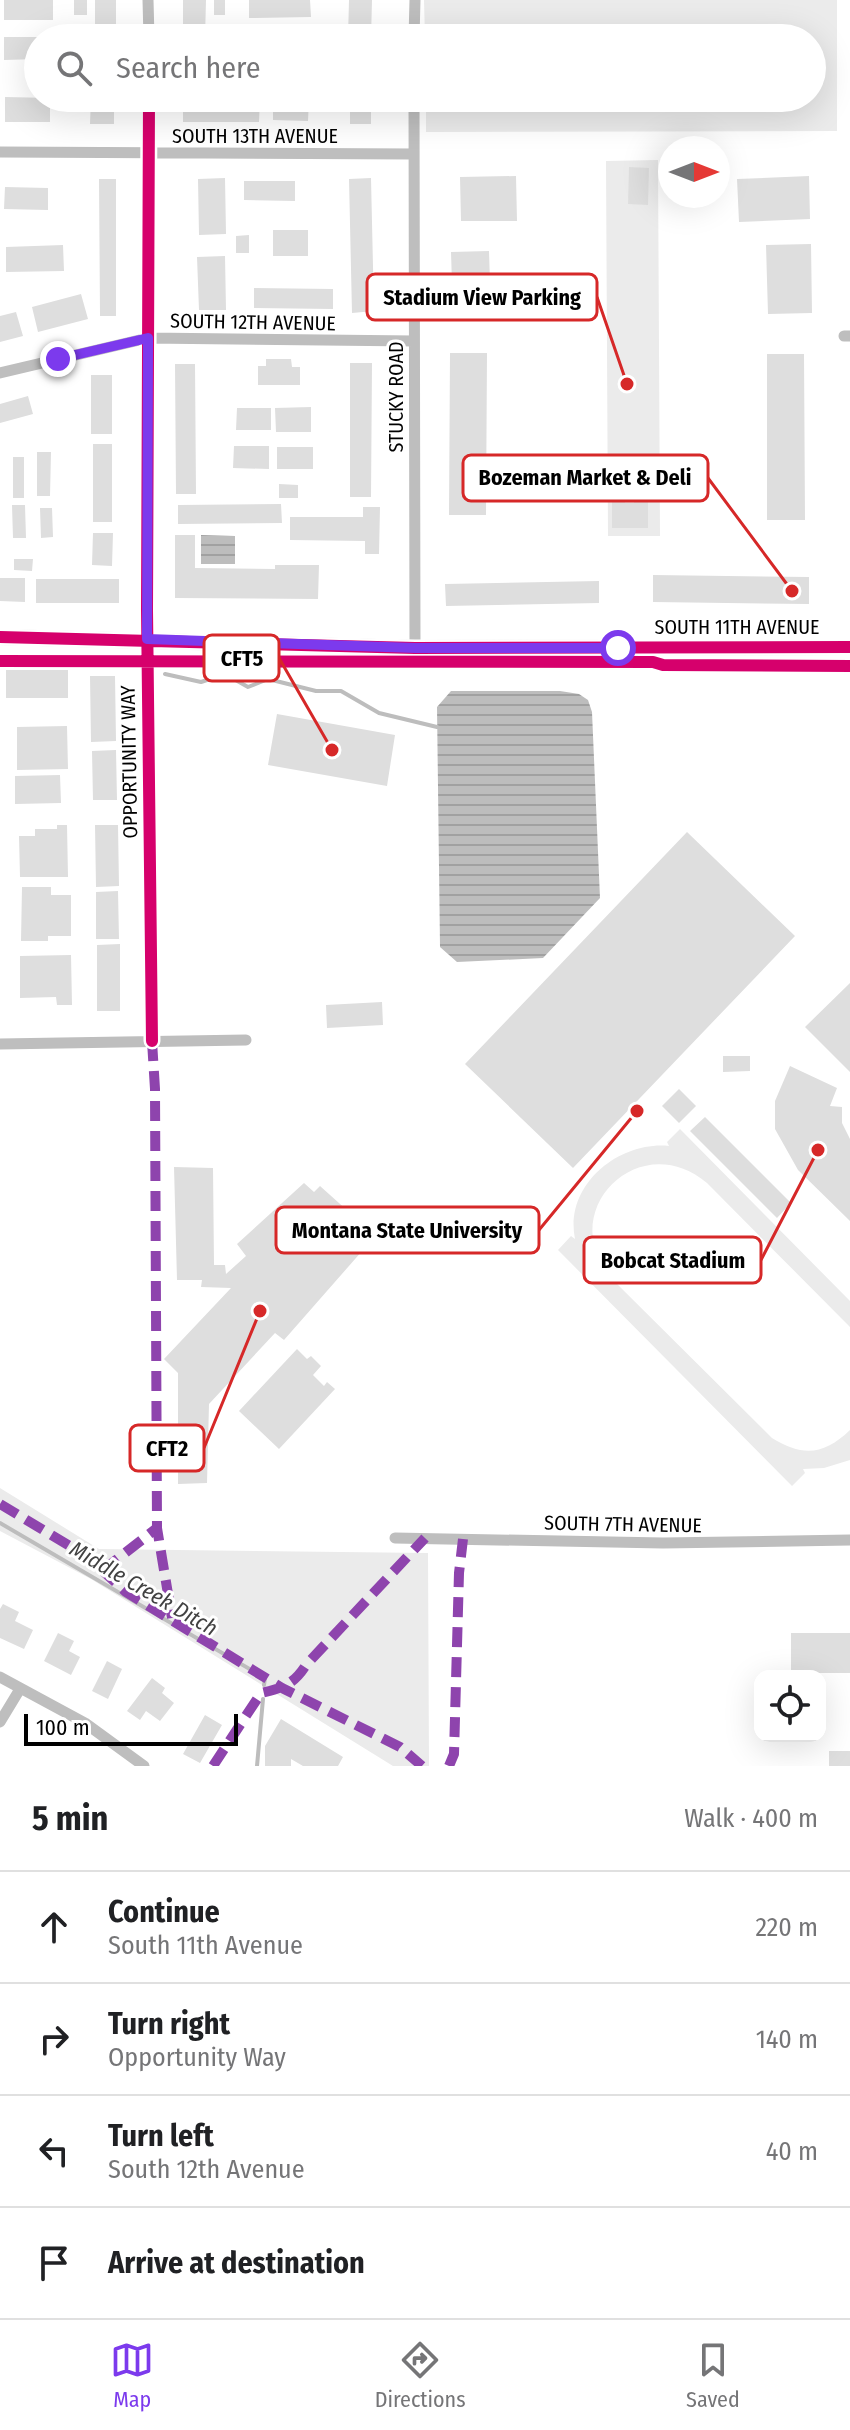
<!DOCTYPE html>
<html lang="en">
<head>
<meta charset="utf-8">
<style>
  :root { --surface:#fff; --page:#f2f2f2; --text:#202124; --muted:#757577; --line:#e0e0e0; --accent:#7c3aed }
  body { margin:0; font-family:"Fira Sans Condensed",sans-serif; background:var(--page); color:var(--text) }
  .controls { position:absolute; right:24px; bottom:24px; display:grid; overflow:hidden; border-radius:16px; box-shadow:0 8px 32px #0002 }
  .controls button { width:72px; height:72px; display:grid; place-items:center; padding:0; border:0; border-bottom:2px solid var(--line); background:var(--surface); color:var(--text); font:40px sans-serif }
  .compass { position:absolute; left:658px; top:136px; width:72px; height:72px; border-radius:50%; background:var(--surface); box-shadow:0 8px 32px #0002; rotate:90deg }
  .scale { position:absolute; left:24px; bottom:20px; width:214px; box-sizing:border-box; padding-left:8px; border:4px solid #000; border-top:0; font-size:22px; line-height:28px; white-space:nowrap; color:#000; -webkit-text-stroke:6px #fff; paint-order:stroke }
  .stop { position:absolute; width:24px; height:24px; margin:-18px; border:6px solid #7c3aed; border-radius:50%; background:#fff }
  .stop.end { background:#7c3aed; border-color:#fff; box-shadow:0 2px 8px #0008 }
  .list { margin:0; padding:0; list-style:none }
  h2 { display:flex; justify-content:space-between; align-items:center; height:104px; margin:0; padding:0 32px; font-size:34px }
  h2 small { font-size:26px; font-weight:400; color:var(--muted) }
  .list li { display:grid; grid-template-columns:52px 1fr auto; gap:24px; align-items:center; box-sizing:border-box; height:112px; padding:0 32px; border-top:2px solid var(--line) }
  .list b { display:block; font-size:30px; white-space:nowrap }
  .list p { margin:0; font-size:26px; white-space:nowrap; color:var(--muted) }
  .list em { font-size:26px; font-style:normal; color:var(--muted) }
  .icon { flex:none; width:44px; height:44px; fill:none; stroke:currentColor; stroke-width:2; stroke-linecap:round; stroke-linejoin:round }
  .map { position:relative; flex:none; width:850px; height:1766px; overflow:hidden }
  .search { position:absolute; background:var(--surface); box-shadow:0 8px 32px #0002; left:24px; right:24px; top:24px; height:88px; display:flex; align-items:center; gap:20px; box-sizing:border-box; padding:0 28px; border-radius:44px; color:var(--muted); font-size:30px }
  .sheet { height:552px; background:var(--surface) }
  nav { display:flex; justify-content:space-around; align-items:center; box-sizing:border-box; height:112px; border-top:2px solid var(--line); background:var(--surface); font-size:22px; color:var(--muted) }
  nav a { display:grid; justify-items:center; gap:4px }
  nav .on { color:var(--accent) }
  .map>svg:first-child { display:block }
  .green { fill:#ebebeb }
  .water { fill:url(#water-rules) }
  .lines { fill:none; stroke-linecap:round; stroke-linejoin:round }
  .stream { stroke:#bdbdbd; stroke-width:4 }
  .building { fill:#dedede }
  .street { stroke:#bebebe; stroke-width:11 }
  .secondary { stroke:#c2c2c2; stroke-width:16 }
  .quiet { stroke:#8e44ad; stroke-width:10; stroke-dasharray:20 10; stroke-linecap:butt }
  .cycleway-casing { stroke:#fff; stroke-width:17 }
  .cycleway { stroke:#d6006c; stroke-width:12 }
  .route { stroke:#7c3aed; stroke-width:10 }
  .labels { text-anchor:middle; stroke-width:6; stroke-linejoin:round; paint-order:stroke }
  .street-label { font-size:20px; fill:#000; stroke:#fff }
  .water-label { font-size:22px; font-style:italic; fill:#424242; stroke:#fff }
  .leader { fill:none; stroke:#d62828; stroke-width:3 }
  .callout-dot { fill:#d62828; stroke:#fff; stroke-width:3 }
  .callout { fill:#fff; stroke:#d62828; stroke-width:3 }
  .callout-label { font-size:22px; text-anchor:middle; font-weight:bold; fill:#000 }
</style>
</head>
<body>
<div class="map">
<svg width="850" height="1766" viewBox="0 0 850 1766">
  <defs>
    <pattern id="water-rules" width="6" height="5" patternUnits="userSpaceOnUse" patternTransform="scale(2)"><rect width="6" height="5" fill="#bdbdbd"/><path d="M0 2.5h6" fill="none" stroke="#a1a1a1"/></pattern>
  </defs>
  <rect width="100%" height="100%" fill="#fff"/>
  <!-- green -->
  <path class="green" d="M424,0H837V131L426,132V98H812V38H425Z
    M658,160L660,536H608L606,161Z
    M680,1129L850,1301V1327L707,1183C640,1126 554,1210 611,1278L772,1438C803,1457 824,1455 850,1430V1460L824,1468L803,1469L805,1473L792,1486L558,1250L571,1236L575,1239C564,1185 619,1141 669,1146L667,1142Z
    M0,1488L99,1549L428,1553L429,1766H393L91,1579L0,1531Z"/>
  <!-- water -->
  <path class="water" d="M201,535L235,536V564H201Z
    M451,691H560L579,694L588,700L592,712L600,898L543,958L457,962L440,947L437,707Z"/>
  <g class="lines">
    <!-- stream -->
    <path class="stream" d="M165,674L201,682L225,674L248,687L268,679L316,691H341L379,713L437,727
      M0,1523L265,1678L264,1685
      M257,1766L263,1699"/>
  </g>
  <!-- building -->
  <path class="building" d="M4,0H53V20H4Z
    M74,0H87V15H74Z
    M95,0H116V38H95Z
    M183,0H206L205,38H183Z
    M214,0H225V15H214Z
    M249,0H310L311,17L249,18Z
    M349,0H372L371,38H348Z
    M309,34V38H256V35Z
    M4,37H38V59L4,60Z
    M5,97L50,98V122H5Z
    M91,98H114V124H90Z
    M183,98H260L259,122H183Z
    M273,98H309L308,121L273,120Z
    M350,98H371V124H350Z
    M629,167L649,168L648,205L628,204Z
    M516,176L517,221H461L460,177Z
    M809,176L810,219L739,222L737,179Z
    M225,178L226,234L199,235L198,179Z
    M371,178L374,311L352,313L349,179Z
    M99,179H116V316H100Z
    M244,181H295V201L244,200Z
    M5,187L48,188V210L4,209Z
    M273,230H308V256H273Z
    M249,235V253H236V236Z
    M811,244L812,313L768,314L766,245Z
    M63,245L64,271L6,272V247Z
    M489,251L491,314L453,315L451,252Z
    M225,256L226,310H199L197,257Z
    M254,288L333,289V309L254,308Z
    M81,294L88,319L38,332L32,307Z
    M16,312L23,336L0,342V316Z
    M450,353H487L486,515H449Z
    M767,354H804L805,520H767Z
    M266,359H291L292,367H300V385H258V366H266Z
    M350,363H372L371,497H350Z
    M175,364H195L196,494H176Z
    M91,375H112V434H91Z
    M28,396L33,414L0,423V404Z
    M311,407V432H276L275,408Z
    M237,408H271V430H236Z
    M93,444H112V522H93Z
    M234,446H269V469L233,468Z
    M277,447H313V469H277Z
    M37,452H51L50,496H37Z
    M13,457H24V498H13Z
    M279,484L298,485V498H279Z
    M612,492H625V503H634V493H648V528H612Z
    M281,504L282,523L178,524V505Z
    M12,505H25L26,538H13Z
    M363,507H380L379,554H365V541L290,540V517H363Z
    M40,508H52L53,537L41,538Z
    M93,533H113L112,566L92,565Z
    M175,535H195V568L275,569V565H319L318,599L175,598Z
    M14,559H33L32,571L14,570Z
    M653,575L809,577V604L653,602Z
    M0,578H25V602L0,601Z
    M36,579H119V603H36Z
    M599,581V603L446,606L445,584Z
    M6,670H68V698H6Z
    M90,676H115L116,741L91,742Z
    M277,714L395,735L387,786L268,765Z
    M67,726L68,769L17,770V727Z
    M116,750L117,800H93L92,751Z
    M60,775L61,803L15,804V776Z
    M57,825H67L68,877H20L19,836H35V829H57Z
    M95,825H118L119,886L96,887Z
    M687,832L795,936L573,1168L465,1064Z
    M22,887H51V895H71V936H48V941H21Z
    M118,891L119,939H96V892Z
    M120,944V1011H97V945Z
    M71,955L72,1005H57L56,997L20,998V956Z
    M850,983V1072L805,1027Z
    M382,1002L383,1025L327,1028L326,1005Z
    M723,1056H750V1071L723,1072Z
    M790,1066L837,1088L830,1106L842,1107V1123L850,1139V1221L798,1170L775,1129V1101Z
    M679,1089L696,1106L679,1123L662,1106Z
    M705,1117L791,1203L777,1218L690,1131Z
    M174,1167L213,1168L214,1265H225L226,1274L246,1256L237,1244L304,1183L314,1192L320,1186L349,1212L345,1218L370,1242L284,1340L275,1333L209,1404L207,1483L178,1484V1373L164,1359L231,1288L201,1287L202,1280H177Z
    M297,1349L307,1359L311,1356L321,1366L313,1375L324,1386L327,1382L335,1389L279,1449L239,1411Z
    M3,1604L19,1612L15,1621L33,1630L24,1649L0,1638V1609Z
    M58,1633L74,1641L69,1651L80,1657L71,1675L44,1661Z
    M791,1633H850V1673H791Z
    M107,1661L122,1669L108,1699L92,1691Z
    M152,1678L165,1688L162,1693L174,1703L160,1721L146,1711L140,1720L127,1711Z
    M205,1715L222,1725L200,1763L183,1754Z
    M281,1719L343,1757L338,1766H303L291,1759V1766H265V1746Z
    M829,1751H850V1766H829Z"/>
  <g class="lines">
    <!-- street -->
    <path class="street" d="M148,0L149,38
      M414,38L415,0
      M149,98L147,610L152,1041
      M414,98L415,648
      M0,152L414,154
      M844,336H850
      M0,373L148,338L414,341
      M0,1044L246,1040
      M395,1538L663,1543L850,1540
      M0,1677L85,1723L144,1766
      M0,1722L20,1689"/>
    <!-- secondary -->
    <path class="secondary" d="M0,637L415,648L850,647"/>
    <!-- quiet -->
    <path class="quiet" d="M152,1041L155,1089L157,1528L172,1618
      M0,1504L88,1557L126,1592L282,1688L400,1747L422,1766
      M102,1571L157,1528
      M213,1766L261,1693C283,1688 294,1684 306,1665L425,1538
      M449,1766L454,1754L459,1573L463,1539"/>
    <!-- cycleway casing -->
    <g class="cycleway-casing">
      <path id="cycleway" d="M149,98L147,610L152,1041
        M0,637L415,648L850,647
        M0,661L653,662L663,665L850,666"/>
    </g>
    <!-- cycleway -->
    <use href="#cycleway" class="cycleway"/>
  </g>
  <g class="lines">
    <!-- route -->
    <path class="route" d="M58,359L148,338L147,639L415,648H618"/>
  </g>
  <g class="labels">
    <!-- street labels -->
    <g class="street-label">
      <text x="255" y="143">SOUTH 13TH AVENUE</text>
      <text transform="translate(253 322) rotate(1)" y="7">SOUTH 12TH AVENUE</text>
      <text transform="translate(396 397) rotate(-90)" y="7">STUCKY ROAD</text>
      <text x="737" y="634">SOUTH 11TH AVENUE</text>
      <text transform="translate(129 762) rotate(-91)" y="7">OPPORTUNITY WAY</text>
      <text transform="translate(623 1524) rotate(1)" y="7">SOUTH 7TH AVENUE</text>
    </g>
    <!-- water labels -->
    <g class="water-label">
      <text transform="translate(144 1588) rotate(30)" y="8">Middle Creek Ditch</text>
    </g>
  </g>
  <!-- callouts -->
  <path class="leader" d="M627 384L597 297M792 591L708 478M332 750L279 658M637 1111L539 1230M818 1150L761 1260M260 1311L204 1448"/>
  <g class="callout-dot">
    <circle cx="627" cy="384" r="8"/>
    <circle cx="792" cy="591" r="8"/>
    <circle cx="332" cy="750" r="8"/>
    <circle cx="637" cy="1111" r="8"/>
    <circle cx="818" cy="1150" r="8"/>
    <circle cx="260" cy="1311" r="8"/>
  </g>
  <g class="callout">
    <rect x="367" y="274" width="230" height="46" rx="8"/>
    <rect x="463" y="455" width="245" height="46" rx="8"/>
    <rect x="204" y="635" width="75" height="46" rx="8"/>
    <rect x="276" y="1207" width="263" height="46" rx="8"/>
    <rect x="584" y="1237" width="177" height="46" rx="8"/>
    <rect x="130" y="1425" width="74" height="46" rx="8"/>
  </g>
  <g class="callout-label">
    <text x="482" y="305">Stadium View Parking</text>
    <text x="585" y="485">Bozeman Market &amp; Deli</text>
    <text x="242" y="666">CFT5</text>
    <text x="407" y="1238">Montana State University</text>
    <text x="673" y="1268">Bobcat Stadium</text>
    <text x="167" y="1456">CFT2</text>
  </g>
</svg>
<div class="controls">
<button><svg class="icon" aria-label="locate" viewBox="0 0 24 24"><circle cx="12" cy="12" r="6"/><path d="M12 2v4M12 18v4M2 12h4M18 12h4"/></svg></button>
</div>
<svg class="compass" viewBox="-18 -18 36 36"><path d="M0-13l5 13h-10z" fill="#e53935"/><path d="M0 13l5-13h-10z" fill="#757577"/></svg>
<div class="scale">100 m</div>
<div class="stop" style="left:618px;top:648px"></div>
<div class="stop end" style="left:58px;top:359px"></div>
<div class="search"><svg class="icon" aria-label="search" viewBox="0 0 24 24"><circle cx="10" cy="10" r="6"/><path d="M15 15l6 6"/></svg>Search here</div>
</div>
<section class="sheet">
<h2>5 min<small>Walk · 400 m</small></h2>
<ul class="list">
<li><svg class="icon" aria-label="ahead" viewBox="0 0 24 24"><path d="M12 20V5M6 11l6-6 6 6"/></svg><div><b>Continue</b><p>South 11th Avenue</p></div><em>220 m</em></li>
<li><svg class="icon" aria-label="right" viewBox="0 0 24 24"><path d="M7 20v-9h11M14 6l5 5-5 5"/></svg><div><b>Turn right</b><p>Opportunity Way</p></div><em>140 m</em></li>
<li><svg class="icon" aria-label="left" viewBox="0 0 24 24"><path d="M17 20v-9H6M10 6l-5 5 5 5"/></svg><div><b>Turn left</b><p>South 12th Avenue</p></div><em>40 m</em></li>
<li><svg class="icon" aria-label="arrive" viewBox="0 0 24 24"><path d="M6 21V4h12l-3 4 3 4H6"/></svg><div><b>Arrive at destination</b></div></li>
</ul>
</section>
<nav>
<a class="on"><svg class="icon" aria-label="map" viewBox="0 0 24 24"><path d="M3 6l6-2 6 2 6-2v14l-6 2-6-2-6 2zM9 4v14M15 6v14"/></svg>Map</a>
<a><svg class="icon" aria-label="directions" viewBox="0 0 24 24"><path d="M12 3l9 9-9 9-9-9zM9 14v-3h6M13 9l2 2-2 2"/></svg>Directions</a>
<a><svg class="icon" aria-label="saved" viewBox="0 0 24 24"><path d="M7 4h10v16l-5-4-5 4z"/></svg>Saved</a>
</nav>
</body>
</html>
